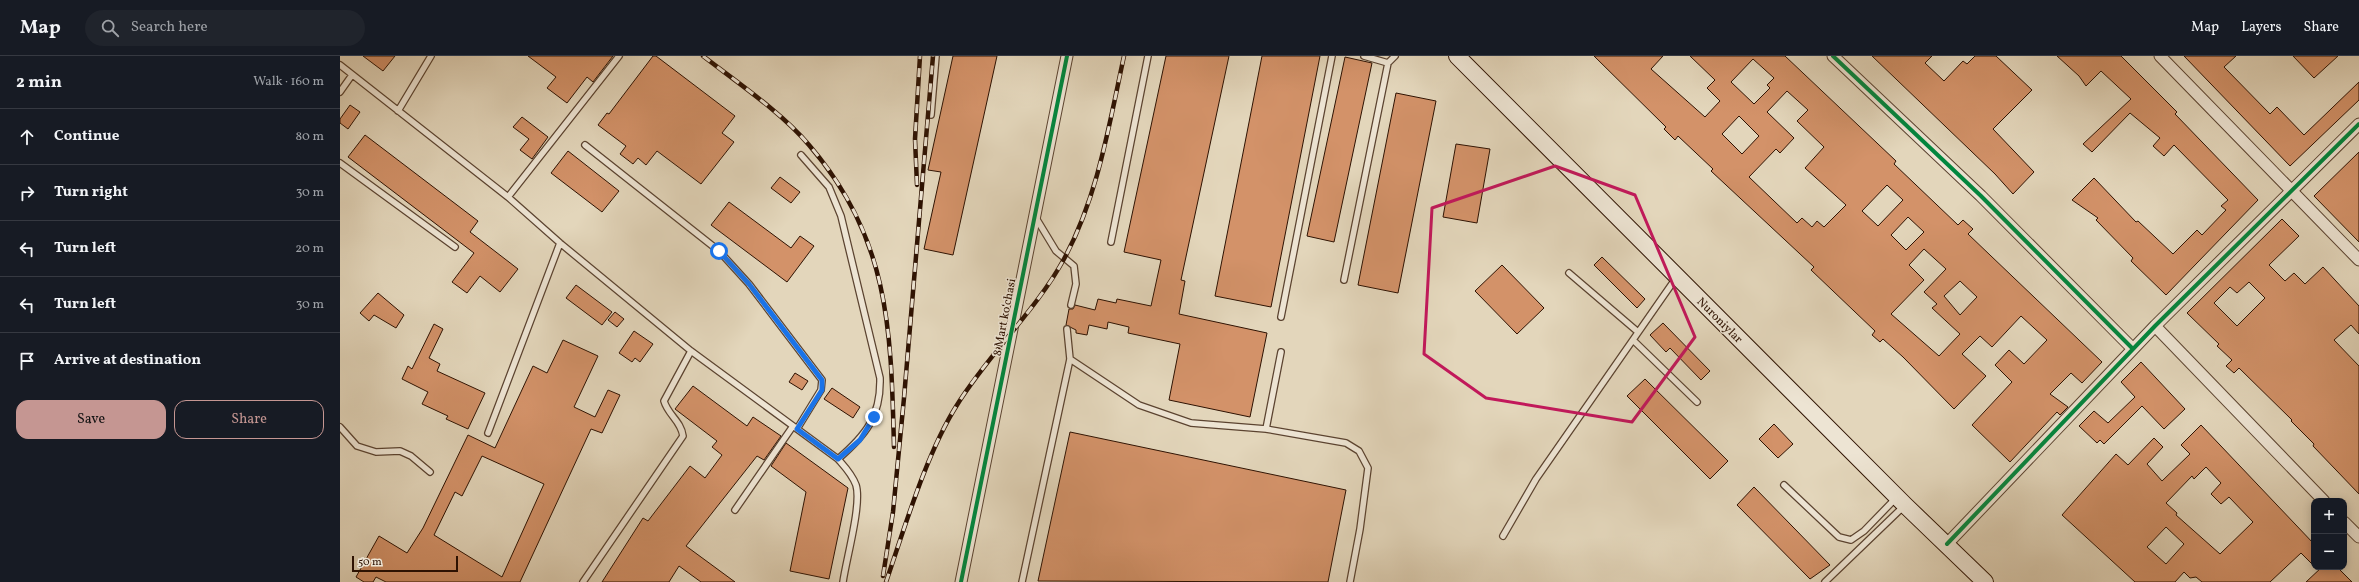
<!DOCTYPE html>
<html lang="en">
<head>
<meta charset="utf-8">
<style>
  :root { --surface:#171b24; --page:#20242c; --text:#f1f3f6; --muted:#9ea1a6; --line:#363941; --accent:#c59692 }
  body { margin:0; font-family:Vollkorn,serif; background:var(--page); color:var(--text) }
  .controls { position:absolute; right:12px; bottom:12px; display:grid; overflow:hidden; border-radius:8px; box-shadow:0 2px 10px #0003 }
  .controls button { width:36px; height:36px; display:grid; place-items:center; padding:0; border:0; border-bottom:1px solid var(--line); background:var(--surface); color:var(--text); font:20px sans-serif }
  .scale { position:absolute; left:12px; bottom:10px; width:106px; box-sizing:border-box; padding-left:4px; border:2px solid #2e1202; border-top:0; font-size:11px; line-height:14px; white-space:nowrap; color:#2e1202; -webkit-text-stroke:3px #ede4d3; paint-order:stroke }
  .stop { position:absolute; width:12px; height:12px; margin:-9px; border:3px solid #1a73e8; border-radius:50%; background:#fff }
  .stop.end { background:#1a73e8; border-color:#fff; box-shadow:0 1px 4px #0008 }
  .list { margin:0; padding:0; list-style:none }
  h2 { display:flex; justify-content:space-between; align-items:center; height:52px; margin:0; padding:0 16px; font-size:17px }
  h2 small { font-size:13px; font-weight:400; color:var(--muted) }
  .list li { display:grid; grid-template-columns:26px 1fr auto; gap:12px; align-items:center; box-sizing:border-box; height:56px; padding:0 16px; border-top:1px solid var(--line) }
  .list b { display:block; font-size:15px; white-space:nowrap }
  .list em { font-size:13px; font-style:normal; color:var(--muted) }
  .actions { display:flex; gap:8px; padding:12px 16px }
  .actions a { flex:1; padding:9px 0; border:1px solid var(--accent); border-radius:12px; text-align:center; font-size:14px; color:var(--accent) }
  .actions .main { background:var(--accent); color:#111 }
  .icon { flex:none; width:22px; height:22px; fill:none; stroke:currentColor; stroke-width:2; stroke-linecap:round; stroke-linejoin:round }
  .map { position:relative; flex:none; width:2019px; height:526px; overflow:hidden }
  header { display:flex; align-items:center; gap:24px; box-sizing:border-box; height:56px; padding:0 20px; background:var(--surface); border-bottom:1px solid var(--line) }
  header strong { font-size:19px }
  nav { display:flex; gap:22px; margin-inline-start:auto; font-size:14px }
  .search { width:280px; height:36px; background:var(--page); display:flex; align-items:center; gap:10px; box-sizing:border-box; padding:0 14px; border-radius:22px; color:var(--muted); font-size:15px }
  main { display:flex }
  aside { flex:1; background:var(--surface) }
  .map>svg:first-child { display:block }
  .building { fill:#d39269; stroke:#2e1202; fill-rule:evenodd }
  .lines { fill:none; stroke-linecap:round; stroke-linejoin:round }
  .lane-casing { stroke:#5b4330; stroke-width:8 }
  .street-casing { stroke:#5b4330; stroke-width:13 }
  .secondary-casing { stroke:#2e1202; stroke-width:18 }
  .lane { stroke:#ede4d3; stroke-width:5.5 }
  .street { stroke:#ede4d3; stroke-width:11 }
  .secondary { stroke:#ede4d3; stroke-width:16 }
  .rail-casing { stroke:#2e1202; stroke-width:4.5 }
  .rail { stroke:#ede4d3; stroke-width:3; stroke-dasharray:9; stroke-linecap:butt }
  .cycleway-casing { stroke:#ede4d3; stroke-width:6 }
  .cycleway { stroke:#00873e; stroke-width:4 }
  .route { stroke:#1a73e8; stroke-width:5 }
  .marked { fill:none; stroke:#c2185b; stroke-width:3; stroke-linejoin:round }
  .labels { text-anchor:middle; stroke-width:3; stroke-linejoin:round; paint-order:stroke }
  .street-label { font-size:12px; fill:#2e1202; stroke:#ede4d3 }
</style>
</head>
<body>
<header>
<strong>Map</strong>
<div class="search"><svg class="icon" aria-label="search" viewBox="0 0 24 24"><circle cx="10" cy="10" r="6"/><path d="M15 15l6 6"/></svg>Search here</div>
<nav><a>Map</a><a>Layers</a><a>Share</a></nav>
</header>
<main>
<aside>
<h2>2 min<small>Walk · 160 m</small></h2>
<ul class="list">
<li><svg class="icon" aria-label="ahead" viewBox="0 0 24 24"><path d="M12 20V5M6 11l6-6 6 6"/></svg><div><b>Continue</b></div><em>80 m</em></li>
<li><svg class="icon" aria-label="right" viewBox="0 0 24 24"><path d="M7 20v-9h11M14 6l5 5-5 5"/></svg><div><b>Turn right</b></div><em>30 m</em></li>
<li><svg class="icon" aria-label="left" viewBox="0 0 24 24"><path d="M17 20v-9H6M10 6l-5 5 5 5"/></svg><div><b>Turn left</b></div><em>20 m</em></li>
<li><svg class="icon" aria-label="left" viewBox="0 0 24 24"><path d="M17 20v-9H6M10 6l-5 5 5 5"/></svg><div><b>Turn left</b></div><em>30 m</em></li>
<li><svg class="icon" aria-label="arrive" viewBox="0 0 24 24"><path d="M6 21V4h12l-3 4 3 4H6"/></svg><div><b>Arrive at destination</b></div></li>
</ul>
<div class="actions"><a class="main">Save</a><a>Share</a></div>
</aside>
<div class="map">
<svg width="2019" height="526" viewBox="0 0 2019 526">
  <rect width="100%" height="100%" fill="#e3d6bb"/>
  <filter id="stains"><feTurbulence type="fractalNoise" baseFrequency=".005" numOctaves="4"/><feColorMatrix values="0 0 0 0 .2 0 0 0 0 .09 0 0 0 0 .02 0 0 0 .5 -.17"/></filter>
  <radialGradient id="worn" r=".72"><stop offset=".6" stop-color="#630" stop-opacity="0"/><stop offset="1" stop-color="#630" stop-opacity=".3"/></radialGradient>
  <!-- building -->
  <path class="building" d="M23,0H55L43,15Z
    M188,0H273L253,26L247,21L227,47L207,32L216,21Z
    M313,0H316L395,60L382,77L394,86L361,128L317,95L306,109L298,102L293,108L280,98L286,90L258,69L267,57L269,58Z
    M613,0H657L613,199L584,193L601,116L588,114Z
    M826,0H889L841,224L845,225L839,258L927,277L910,361L829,344L840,288L788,277L789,271L768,266L767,273L749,269L747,279L736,277V274L726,269L729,253H733L735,249L755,254L758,243L776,247L777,243L811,250L821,204L784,196Z
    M922,0H980L931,251L875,240Z
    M1254,0H1323L1311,13L1365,61L1380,45L1367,32L1375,24L1350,0H1445L1556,105L1554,108L1618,169L1623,164L1633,173L1628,178L1762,306L1742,327L1731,317L1710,338L1728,351L1720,359L1717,356L1670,406L1632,369L1672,326L1655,309L1669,294L1684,308L1707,284L1681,260L1652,291L1640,280L1622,298L1646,320L1614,353L1563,301L1543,283L1540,286L1532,279L1535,275L1471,214L1474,211L1371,115L1373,113L1338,80L1335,84L1324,73L1326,71ZM1413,3L1434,22L1427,29L1430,32L1414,48L1391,26ZM1447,35L1468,54L1457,65L1484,91L1465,112L1506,149L1484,171L1477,165L1472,171L1462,162L1457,167L1409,121L1436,93L1440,97L1454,82L1427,56ZM1399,60L1419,80L1402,98L1382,78ZM1547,129L1563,144L1538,170L1522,155ZM1568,161L1584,176L1566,194L1551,179ZM1584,193L1606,213L1584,236L1597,248L1592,252L1620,278L1599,300L1551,258L1584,224L1569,209ZM1620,225L1637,241L1620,259L1604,240Z
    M1532,0H1592L1585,7L1604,25L1623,5L1627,8L1635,0H1656L1692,34L1653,73L1694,116L1673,138L1655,118Z
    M1717,0H1781L1837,56L1835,58L1918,144L1826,239L1791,205L1793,202L1756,164L1758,162L1732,144L1754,122L1796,166L1798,165L1833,198L1857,174L1862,179L1886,154L1881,150L1888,144L1834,89L1824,100L1813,90L1820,82L1790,57L1752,96L1743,88L1791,43L1761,15L1746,30L1739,20Z
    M1844,0H1896L1884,11L1930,58L1937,51L1964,79L2019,26V44L1950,110Z
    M1953,0H1998L1974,22Z
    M1005,1L1032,7L994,186L967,180Z
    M1056,37L1096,45L1058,237L1018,229Z
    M10,49L20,56L8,73L0,67V63Z
    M182,61L208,81L192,103L180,94L189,83L173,71Z
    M25,79L138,165L130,176L178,213L160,236L140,220L127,237L112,226L134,197L8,101Z
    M1116,88L1150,93L1137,167L1103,161Z
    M228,95L279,135L262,156L211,117Z
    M2019,96V186L1974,140Z
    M440,121L460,136L451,147L431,132Z
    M389,146L451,192L460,180L474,190L447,226L371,169Z
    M1942,163L1959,180L1929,209L1945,225L1954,217L1965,228L1983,211L2019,250V278L2011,269L1994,284L2019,310V438L1973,390L1974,388L1951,365L1952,364L1899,312L1894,317L1886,310L1892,304L1877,290L1879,288L1847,257ZM1909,226L1925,242L1897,270L1874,247L1890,231L1897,237Z
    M1262,201L1305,243L1297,252L1254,209Z
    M1162,209L1204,252L1177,278L1135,235Z
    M236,229L272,256L262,269L226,242Z
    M38,237L64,259L56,272L34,259L29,265L20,257Z
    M275,256L284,263L277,271L268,264Z
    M1323,267L1370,315L1361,324L1330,292L1326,296L1310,279Z
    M94,268L103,273L89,302L100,308L97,315L145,337L128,373L106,363L108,360L82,348L88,336L62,323L68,310L72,313Z
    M294,275L313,288L300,306L295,302L292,306L279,297Z
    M223,284L258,300L234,351L255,361L268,334L280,339L262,377L251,373L180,526H46L36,521L33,526H24L16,521L39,480L67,497L83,472L128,379L155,392L193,310L207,317ZM142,400L204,428L162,521L94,479L115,436L122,440Z
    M1801,306L1845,353L1824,373L1802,350L1764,388L1760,384L1757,387L1739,370L1754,355L1768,367L1795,341L1781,326Z
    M455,317L468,325L462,334L449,326Z
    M1305,323L1388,405L1370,423L1287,340Z
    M353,330L407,370L413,361L441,380L424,404L417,400L346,490L395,526H361L339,510L329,526H262L303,462L308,465L350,410L365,422L382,399L372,391L377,385L335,353Z
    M492,332L520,351L513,362L484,343Z
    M1434,368L1453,388L1438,402L1419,383Z
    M1861,369L1974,488V510L1961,497L1930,526H1862L1856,521L1850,522L1844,516L1835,526H1795L1722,459L1776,398L1788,409L1814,382L1823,391L1807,408L1822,425L1850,398L1841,389ZM1866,411L1881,427L1871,438L1881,448L1889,441L1913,466L1880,498L1836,459L1837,457L1826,447L1852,420L1854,423ZM1826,471L1844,488L1826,508L1807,491Z
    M730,376L1006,434L988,526L698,525Z
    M446,387L508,432L489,523L450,515L466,436L431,410Z
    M1414,431L1490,509L1470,523L1397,449Z
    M1982,511H1997L2012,526H1966Z"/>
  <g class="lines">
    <!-- lane casing -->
    <g class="lane-casing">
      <path id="lane" d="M1024,0L1048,7
        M0,9L168,141L220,187L351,295L498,403C505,411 512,418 516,429C522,448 506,504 503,526
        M0,36L12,19
        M58,55L91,0
        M591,59L596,0
        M245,89L379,195L409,228L482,324L481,334L457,373
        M461,99L489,131L501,160L540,322C541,360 526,379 498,403
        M0,107L115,191
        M168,141L279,0
        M696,162L716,195L734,210L736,228L731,249
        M771,186L808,0
        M1229,217L1298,276
        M1004,224L1048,7L1055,0
        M941,261L992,0
        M1293,284L1357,346
        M730,303L799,349L851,367L926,373L1006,387L1019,395L1028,412L1020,473L1010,526
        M0,371L17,390L36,396L60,395L71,400L90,416
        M926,373L941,296
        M148,377L220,187
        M1444,429L1499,481L1511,484L1524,475L1556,442
        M395,454L453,370
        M1163,480L1196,423L1336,222
        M243,526L343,380C341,365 328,359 324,345L351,295
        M682,526L730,303L727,273
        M1485,526L1564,450"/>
    </g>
    <!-- street casing -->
    <g class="street-casing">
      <path id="street" d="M1493,0L1641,140L1793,293
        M1820,0L2019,204
        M1815,270L1984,445
        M2004,466L2019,481
        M1607,488L1815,270L2019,68
        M621,526L727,0"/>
    </g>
    <!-- secondary casing -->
    <g class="secondary-casing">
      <path id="secondary" d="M1117,0L1565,449L1645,526"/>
    </g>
    <!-- lane -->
    <use href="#lane" class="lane"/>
    <!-- street -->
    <use href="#street" class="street"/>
    <!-- secondary -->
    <use href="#secondary" class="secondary"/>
    <!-- rail casing -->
    <g class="rail-casing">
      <path id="rail" d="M363,0C398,27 441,56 469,89C550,183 551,274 554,391
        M577,129L575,83L580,0
        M543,520L553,456L564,342L593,0
        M546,526C565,471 586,398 617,349C648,299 697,253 724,203C758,140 769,69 784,0"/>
    </g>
    <!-- rail -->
    <use href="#rail" class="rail"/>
    <!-- cycleway casing -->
    <g class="cycleway-casing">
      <path id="cycleway" d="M1493,0L1641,140L1793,293
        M1607,488L1815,270L2019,68
        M621,526L727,0"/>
    </g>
    <!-- cycleway -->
    <use href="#cycleway" class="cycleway"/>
  </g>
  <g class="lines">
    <!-- route -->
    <path class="route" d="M379,195L409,228L482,324V334L457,373L498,403L520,384L534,361"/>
  </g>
  <!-- marked area -->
  <path class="marked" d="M1215,110L1295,139L1355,281L1292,366L1146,342L1084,298L1092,152Z"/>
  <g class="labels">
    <!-- street labels -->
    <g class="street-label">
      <text transform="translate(664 261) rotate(-79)" y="4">8 Mart koʻchasi</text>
      <text transform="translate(1380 264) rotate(45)" y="4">Nuroniylar</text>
    </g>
  </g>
  <rect width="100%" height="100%" filter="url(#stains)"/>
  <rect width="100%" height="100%" fill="url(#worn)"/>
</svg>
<div class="controls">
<button>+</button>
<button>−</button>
</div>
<div class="scale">50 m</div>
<div class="stop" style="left:379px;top:195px"></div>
<div class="stop end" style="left:534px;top:361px"></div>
</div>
</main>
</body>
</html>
